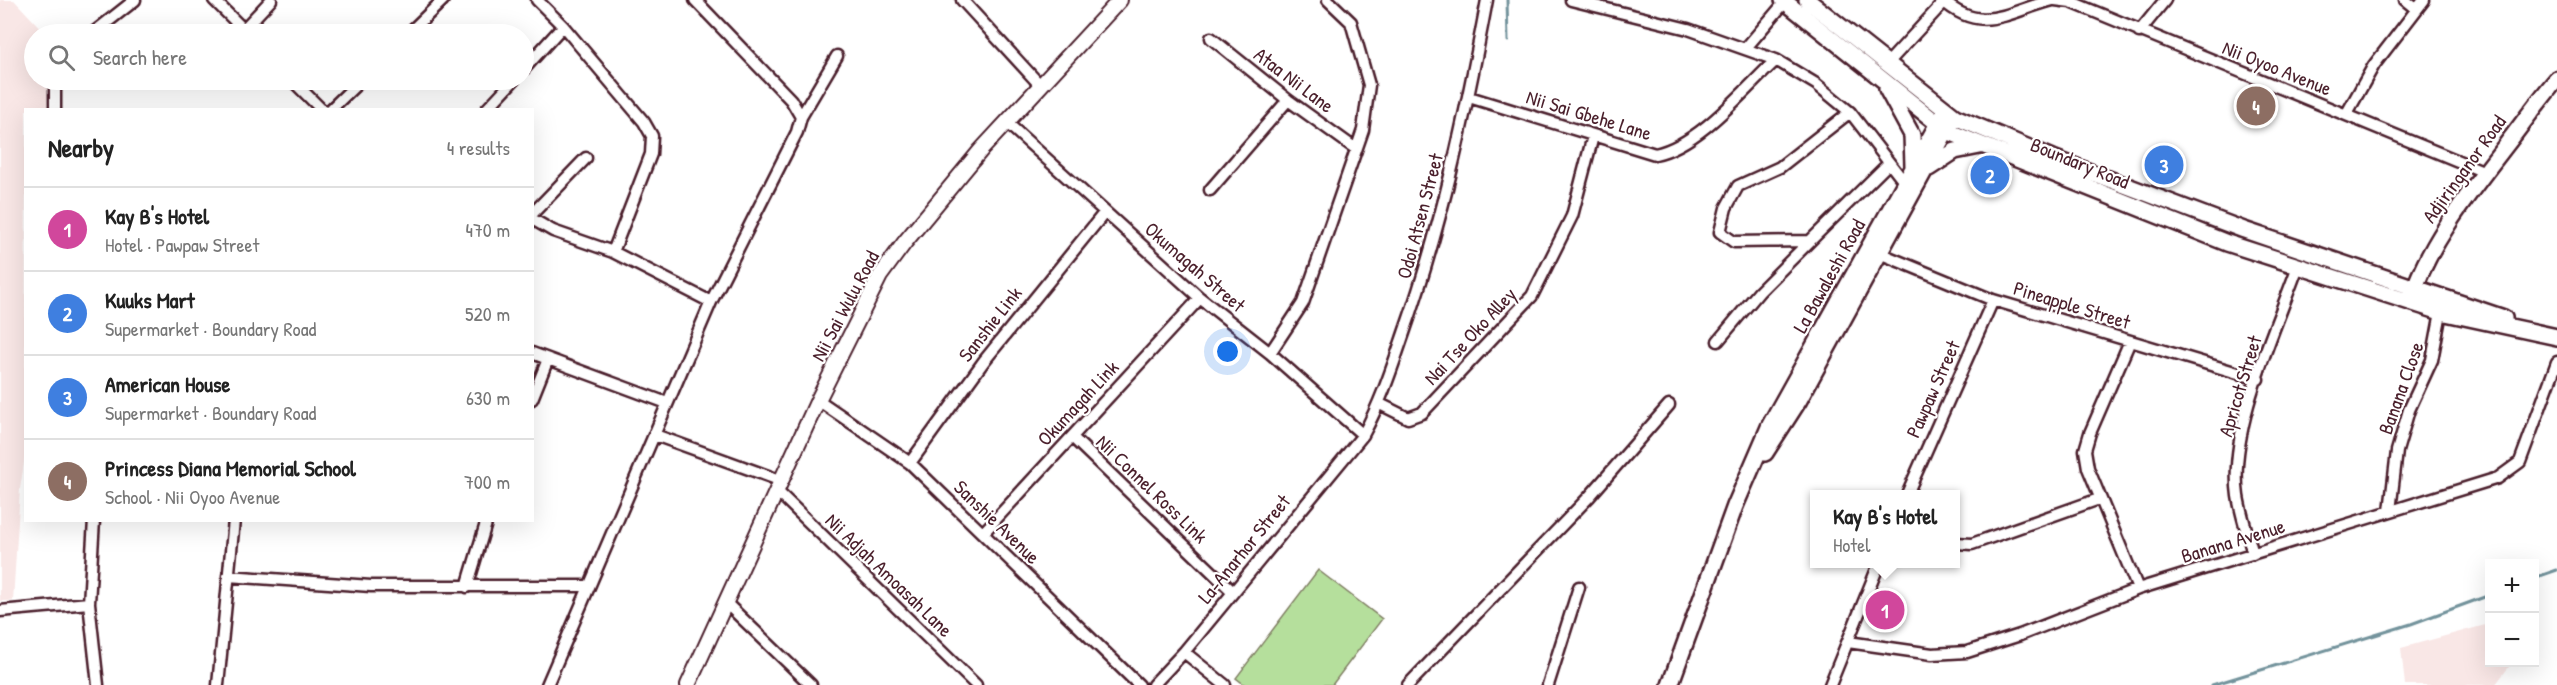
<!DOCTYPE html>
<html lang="en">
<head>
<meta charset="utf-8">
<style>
  :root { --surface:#fff; --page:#f6f6f6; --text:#222; --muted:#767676; --line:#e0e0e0; --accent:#ea580c }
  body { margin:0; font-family:"Patrick Hand",sans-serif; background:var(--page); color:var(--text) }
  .controls { position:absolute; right:18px; bottom:18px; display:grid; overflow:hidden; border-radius:0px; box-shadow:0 6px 24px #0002 }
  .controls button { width:54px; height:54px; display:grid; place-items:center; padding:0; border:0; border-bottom:2px solid var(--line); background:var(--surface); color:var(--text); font:30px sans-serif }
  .you { position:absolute; left:1228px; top:352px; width:21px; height:21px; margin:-15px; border:4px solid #fff; border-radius:50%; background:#1a73e8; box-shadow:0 0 0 9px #1a73e833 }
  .badge { display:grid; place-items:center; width:39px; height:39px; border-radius:50%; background:var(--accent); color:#fff; font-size:20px; font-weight:700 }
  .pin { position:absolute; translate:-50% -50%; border:3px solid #fff; box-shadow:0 2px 6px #0006 }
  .popup { position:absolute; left:1810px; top:490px; width:150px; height:78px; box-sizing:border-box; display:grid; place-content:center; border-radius:0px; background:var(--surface); filter:drop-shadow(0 2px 4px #0005); font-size:20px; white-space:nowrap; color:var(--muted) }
  .popup b { font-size:22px; color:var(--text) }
  .popup::after { content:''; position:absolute; left:50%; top:100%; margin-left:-12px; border:12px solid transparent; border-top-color:var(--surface) }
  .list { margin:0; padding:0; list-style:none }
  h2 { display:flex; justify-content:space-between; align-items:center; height:78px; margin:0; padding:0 24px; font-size:26px }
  h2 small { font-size:20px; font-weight:400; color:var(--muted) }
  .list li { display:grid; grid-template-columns:39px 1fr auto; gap:18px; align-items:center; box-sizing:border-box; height:84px; padding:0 24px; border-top:2px solid var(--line) }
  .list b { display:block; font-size:22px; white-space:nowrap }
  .list p { margin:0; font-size:20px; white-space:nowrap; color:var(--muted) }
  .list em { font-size:20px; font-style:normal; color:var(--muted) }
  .icon { flex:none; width:33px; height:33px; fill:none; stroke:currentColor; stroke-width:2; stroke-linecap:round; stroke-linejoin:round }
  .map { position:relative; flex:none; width:2557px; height:685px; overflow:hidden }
  .search { position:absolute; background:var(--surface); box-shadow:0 6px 24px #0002; left:24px; top:24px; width:510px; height:66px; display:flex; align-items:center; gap:15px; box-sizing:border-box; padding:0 21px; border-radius:33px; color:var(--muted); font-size:22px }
  .panel { position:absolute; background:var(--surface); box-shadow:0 6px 24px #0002; left:24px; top:108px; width:510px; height:414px; border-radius:0px }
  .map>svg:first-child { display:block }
  .built { fill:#f9e7e6 }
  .green { fill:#b5df9c; stroke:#807f64; stroke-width:1.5 }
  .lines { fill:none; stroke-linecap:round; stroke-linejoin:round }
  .stream { stroke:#73939c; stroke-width:3 }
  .minor-casing { stroke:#4a1f2b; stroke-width:15 }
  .tertiary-casing { stroke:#4a1f2b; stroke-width:18 }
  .secondary-casing { stroke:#4a1f2b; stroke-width:20 }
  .minor { stroke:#fff; stroke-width:10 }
  .tertiary { stroke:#fff; stroke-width:14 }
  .secondary { stroke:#fff; stroke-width:15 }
  .labels { text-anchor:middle; stroke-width:4.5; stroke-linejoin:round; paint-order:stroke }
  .street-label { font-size:20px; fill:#4a1f2b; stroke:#fff }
</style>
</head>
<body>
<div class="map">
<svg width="2557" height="685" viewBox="0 0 2557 685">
  <rect width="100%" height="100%" fill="#fff"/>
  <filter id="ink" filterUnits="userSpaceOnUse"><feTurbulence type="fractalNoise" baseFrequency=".0167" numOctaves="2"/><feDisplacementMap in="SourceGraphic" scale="12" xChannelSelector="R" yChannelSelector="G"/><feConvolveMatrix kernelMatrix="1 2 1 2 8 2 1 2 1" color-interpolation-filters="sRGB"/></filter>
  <g filter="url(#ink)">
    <!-- built -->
    <path class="built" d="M0,0H14L46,34H34V80H47V109L26,110L25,456L20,489L13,601H0Z
      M2489,624L2490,662L2512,663L2495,685H2405L2401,648Z"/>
    <!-- green -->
    <path class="green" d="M1318,570L1382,619L1332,685H1245L1236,678Z"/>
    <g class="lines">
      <!-- stream -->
      <path class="stream" d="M1507,0L1508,41
        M2534,578L2557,570
        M2212,685L2411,624L2490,595"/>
      <!-- minor casing -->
      <g class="minor-casing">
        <path id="minor" d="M214,0L248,34
          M537,0L563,26L644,122L652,136L651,154L613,252
          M695,0L791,100L801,117
          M962,0L1040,85
          M1571,0L1688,29L1776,60L1816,84L1850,112L1905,183
          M1942,0C1982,36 2009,11 2053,0
          M2055,0L2071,2L2485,172
          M2405,0L2416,9
          M243,30L271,0
          M2139,32L2165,0
          M92,34L135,0
          M408,34L443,0
          M1211,38L1288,100L1356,149
          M1745,49L1785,2
          M1886,65L1944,2
          M524,69L563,26
          M292,80L322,110
          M1469,97L1655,154C1699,145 1743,91 1776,60
          M55,110V80
          M330,110L361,80
          M486,110L514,80
          M1850,112L1780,167L1738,186L1726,208L1720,232L1734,242L1810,241L1889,163
          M2346,115L2374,65L2424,0
          M1006,122L1200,298L1270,353L1363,435
          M1210,190L1288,100
          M532,214L586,158
          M532,219L553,231L613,252L711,302
          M1879,253L1993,300L2258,379
          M1718,341L1759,292L1810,241
          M2130,341L2090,433L2085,450L2088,468L2138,589
          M532,353L667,403
          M1270,353L1303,303L1363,130L1369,85L1351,22L1328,0
          M532,399L548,359
          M818,400L910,463L1139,685
          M1380,404L1408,418L1422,413L1532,296L1572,216L1593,136
          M655,435L782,481
          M1072,437L1232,591
          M910,463L984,361L1105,212
          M777,491L976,685
          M1907,494L1993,300
          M2390,511L2397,451L2409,410L2432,360L2441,312
          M94,520L89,603L98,685
          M983,533L1200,298
          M1956,543L1972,544L2099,499
          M2253,554C2248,535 2241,515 2238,496C2228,428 2275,331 2298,266
          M228,576L371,586H589
          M467,587L487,520
          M725,602L811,685
          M0,611L89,603
          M1848,642L1932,654L1967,652L2020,635L2138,589L2498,478L2520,462L2557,362
          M1184,652L1225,685
          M218,685L234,520
          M547,685L711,302L797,132L801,117L837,56
          M1153,685L1184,652L1363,435C1381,402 1392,368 1404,333C1442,225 1466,113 1487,0
          M1408,685L1589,497L1669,405
          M1548,685L1579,587
          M1830,685L1879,564"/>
      </g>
      <!-- tertiary casing -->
      <g class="tertiary-casing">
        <path id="tertiary" d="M688,685L818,400L880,276L905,242L981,150L1120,0"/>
      </g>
      <!-- secondary casing -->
      <g class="secondary-casing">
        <path id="secondary" d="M1783,0L1947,131L2227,243L2441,312L2557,337
          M1807,0L1955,117L2053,158L2244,230L2504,318
          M1887,89L1912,135L1913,166
          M1929,168L1955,151L1980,146
          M2411,298C2430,241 2470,192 2506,145C2523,123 2539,100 2557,79
          M1765,453L1799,400L1950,124
          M1670,685L1735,506L1770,425L1941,118"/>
      </g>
      <!-- minor -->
      <use href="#minor" class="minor"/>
      <!-- tertiary -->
      <use href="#tertiary" class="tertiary"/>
      <!-- secondary -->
      <use href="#secondary" class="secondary"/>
    </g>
  </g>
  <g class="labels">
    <!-- street labels -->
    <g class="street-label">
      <text transform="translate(2277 68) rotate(22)" y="7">Nii Oyoo Avenue</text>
      <text transform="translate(1294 80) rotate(37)" y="7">Ataa Nii Lane</text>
      <text transform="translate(1589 115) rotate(17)" y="7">Nii Sai Gbehe Lane</text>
      <text transform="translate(2080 163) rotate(22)" y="7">Boundary Road</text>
      <text transform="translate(2464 169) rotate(-54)" y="7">Adjiringanor Road</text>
      <text transform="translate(1420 216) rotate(-75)" y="7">Odoi Atsen Street</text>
      <text transform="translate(1195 267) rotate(41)" y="7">Okumagah Street</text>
      <text transform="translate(1829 276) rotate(-61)" y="7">La Bawaleshi Road</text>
      <text transform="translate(2072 305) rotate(17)" y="7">Pineapple Street</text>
      <text transform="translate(845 306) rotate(-62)" y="7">Nii Sai Wulu Road</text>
      <text transform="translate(990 324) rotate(-52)" y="7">Sanshie Link</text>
      <text transform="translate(1470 336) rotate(-47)" y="7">Nai Tse Oko Alley</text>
      <text transform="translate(2240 386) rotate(-73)" y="7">Apricot Street</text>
      <text transform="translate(2401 388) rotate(-70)" y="7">Banana Close</text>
      <text transform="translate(1933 389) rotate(-66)" y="7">Pawpaw Street</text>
      <text transform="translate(1078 403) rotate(-47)" y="7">Okumagah Link</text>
      <text transform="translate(1152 489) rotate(44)" y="7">Nii Connel Ross Link</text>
      <text transform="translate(997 522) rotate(44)" y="7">Sanshie Avenue</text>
      <text transform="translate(2233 541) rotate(-17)" y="7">Banana Avenue</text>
      <text transform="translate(1244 549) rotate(-51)" y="7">La-Anarhor Street</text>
      <text transform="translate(889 575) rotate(44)" y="7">Nii Adjah Amoasah Lane</text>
    </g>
  </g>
</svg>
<div class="controls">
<button>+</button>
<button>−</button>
</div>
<div class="you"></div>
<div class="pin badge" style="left:1885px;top:610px;background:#d1479c">1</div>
<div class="popup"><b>Kay B's Hotel</b>Hotel</div>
<div class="pin badge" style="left:1990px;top:175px;background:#3f7fe0">2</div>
<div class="pin badge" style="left:2164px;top:165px;background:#3f7fe0">3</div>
<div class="pin badge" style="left:2256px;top:106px;background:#8d6e63">4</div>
<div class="search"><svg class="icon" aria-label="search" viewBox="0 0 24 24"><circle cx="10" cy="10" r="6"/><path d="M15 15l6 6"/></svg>Search here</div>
<section class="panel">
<h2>Nearby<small>4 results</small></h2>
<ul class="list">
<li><span class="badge" style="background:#d1479c">1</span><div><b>Kay B's Hotel</b><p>Hotel · Pawpaw Street</p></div><em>470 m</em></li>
<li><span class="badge" style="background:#3f7fe0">2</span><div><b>Kuuks Mart</b><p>Supermarket · Boundary Road</p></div><em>520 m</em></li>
<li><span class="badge" style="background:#3f7fe0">3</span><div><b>American House</b><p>Supermarket · Boundary Road</p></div><em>630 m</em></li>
<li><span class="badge" style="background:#8d6e63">4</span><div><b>Princess Diana Memorial School</b><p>School · Nii Oyoo Avenue</p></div><em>700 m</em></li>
</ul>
</section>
</div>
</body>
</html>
